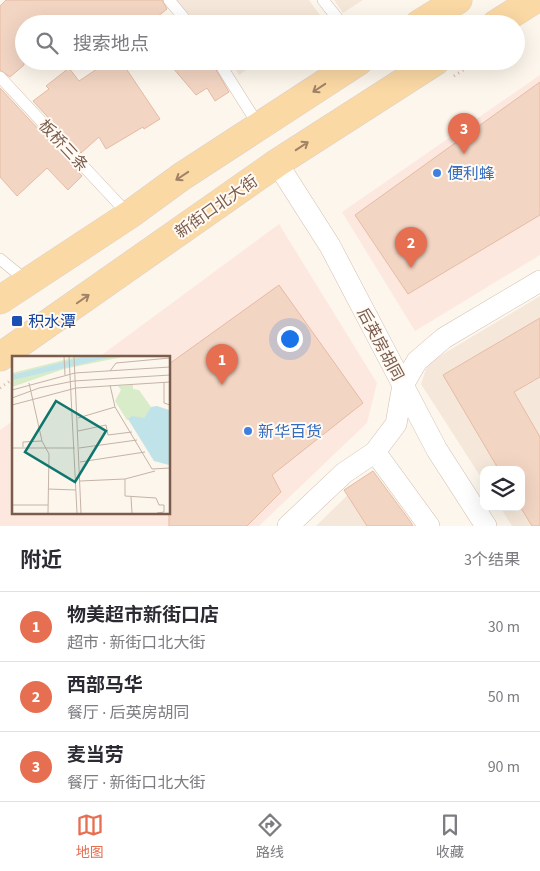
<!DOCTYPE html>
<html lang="zh">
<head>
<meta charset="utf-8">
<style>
  :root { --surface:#fff; --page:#f7f7f7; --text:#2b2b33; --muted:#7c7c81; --line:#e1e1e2; --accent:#e76f51 }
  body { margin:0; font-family:"Source Sans 3","Noto Sans SC",sans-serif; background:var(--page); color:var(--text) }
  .controls { position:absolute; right:15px; bottom:15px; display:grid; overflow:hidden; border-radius:10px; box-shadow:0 5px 20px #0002 }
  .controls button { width:45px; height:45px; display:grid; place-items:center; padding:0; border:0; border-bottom:1px solid var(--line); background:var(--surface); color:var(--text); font:25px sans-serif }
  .you { position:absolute; left:289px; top:338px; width:18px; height:18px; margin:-12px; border:4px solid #fff; border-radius:50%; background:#1a73e8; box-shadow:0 0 0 8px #1a73e833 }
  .badge { display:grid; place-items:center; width:32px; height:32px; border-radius:50%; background:var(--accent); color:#fff; font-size:16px; font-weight:700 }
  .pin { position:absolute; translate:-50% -41px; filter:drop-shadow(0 1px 2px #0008) }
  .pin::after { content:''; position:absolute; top:26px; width:18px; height:15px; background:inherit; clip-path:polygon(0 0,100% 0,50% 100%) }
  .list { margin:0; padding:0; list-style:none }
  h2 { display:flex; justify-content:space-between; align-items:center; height:65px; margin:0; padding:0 20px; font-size:21px }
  h2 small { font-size:16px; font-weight:400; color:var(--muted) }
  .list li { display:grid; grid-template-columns:32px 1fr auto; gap:15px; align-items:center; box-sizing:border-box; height:70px; padding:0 20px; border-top:1px solid var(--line) }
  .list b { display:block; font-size:19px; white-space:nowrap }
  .list p { margin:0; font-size:16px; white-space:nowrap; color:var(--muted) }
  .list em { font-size:16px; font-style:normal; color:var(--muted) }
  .icon { flex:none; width:28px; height:28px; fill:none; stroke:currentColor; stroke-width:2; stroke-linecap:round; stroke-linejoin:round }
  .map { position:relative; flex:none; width:540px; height:526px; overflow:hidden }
  .search { position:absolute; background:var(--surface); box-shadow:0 5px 20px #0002; left:15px; right:15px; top:15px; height:55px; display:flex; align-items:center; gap:12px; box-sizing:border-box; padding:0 18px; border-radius:28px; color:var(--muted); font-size:19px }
  .sheet { height:275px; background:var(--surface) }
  nav { display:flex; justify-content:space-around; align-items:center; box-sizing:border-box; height:70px; border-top:1px solid var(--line); background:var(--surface); font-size:14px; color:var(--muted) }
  nav a { display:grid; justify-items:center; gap:2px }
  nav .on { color:var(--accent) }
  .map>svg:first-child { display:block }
  .residential { fill:#f5e8da }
  .commercial { fill:#fde8e0 }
  .building { fill:#f3d5c3; stroke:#e6bba3 }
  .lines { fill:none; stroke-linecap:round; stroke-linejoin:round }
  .service-casing { stroke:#d1beb0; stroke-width:12 }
  .minor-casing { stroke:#d1beb0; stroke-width:22 }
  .primary-casing { stroke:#dad1cd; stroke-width:29 }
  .path { stroke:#d9b8a5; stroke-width:3; stroke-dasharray:1 4; stroke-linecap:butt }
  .service { stroke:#fff; stroke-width:11 }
  .minor { stroke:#fff; stroke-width:21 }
  .primary { stroke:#fbd9a5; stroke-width:28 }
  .oneway { stroke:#a18267 }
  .shop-dot { fill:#3f7fe0; stroke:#fffaf3; stroke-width:2 }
  .transit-dot { fill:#1a4fb4; stroke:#fffaf3; stroke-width:2 }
  .labels { text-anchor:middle; stroke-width:4; stroke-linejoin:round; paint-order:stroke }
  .street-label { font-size:16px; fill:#7a5c4d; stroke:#fffaf3 }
  .shop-label { font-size:16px; fill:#366cbe; stroke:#fffaf3; text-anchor:start }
  .transit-label { font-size:16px; fill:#164399; stroke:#fffaf3; text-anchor:start }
  .inset-road { fill:none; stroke:#c5b3a7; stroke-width:1 }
  .view { fill:#0f766e; fill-opacity:0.15; stroke:#0f766e; stroke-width:2.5 }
  .inset-edge { fill:none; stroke:#7a5c4d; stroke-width:2.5 }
</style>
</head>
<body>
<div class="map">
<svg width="540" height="526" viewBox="0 0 540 526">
  <rect width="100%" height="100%" fill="#fdf6ec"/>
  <!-- residential -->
  <path class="residential" d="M175,0H309L322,18L314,24H195Z
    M334,0H363L343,13Z
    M230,61H259L239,75Z
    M540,296V526H512L500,507H521V470H484V482L421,384L428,363Z
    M367,476L408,526H316Z"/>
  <!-- commercial -->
  <path class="commercial" d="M540,75V255L415,331L342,212Z
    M279,224L377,383L367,423L259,526H0V430L14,420V512H169V357H99Z"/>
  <!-- building -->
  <path class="building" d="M6,0H162L167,9L148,24H24V65L10,77L0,70V6Z
    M109,61H121L160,119L144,129L143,127L106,149L99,137L81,153L33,101L49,89L46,86L69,68L79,81Z
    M167,61H211L229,92L215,101L207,88L196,95Z
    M540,82V215L408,294L355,215Z
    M0,88L82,176L68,190L47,168L17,196L0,177Z
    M279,285L363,403L272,475L281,492L247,526H169V364Z
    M540,318V377L514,392L540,437V526H532L521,508V470H499L443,375Z
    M373,471L410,521L413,526H367L344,490Z"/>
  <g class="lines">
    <!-- service casing -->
    <g class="service-casing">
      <path id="service" d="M169,0L189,24
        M323,0L342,24
        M218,61L259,126
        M0,77L129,215
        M0,259L28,282"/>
    </g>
    <!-- minor casing -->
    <g class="minor-casing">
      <path id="minor" d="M277,163L330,246L437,450L486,526
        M375,452L429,526
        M288,526L344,473L375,452L396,424L403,385L417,361L444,338L540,281"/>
    </g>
    <!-- primary casing -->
    <g class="primary-casing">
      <path id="primary" d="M419,24L458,0
        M496,24L534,0
        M0,300L129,215L181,177L359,61
        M0,357L277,163L436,61"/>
    </g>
    <!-- path -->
    <path class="path" d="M391,24L397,20
      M454,76L477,61
      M0,388L14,378"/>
    <!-- service -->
    <use href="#service" class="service"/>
    <!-- minor -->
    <use href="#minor" class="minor"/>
    <!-- primary -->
    <use href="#primary" class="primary"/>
  </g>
  <!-- one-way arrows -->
  <defs><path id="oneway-shaft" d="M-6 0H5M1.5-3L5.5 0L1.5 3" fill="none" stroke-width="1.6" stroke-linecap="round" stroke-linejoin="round" transform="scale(1.25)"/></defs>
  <g class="oneway">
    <use href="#oneway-shaft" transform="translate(319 88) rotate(146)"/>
    <use href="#oneway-shaft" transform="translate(302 146) rotate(-33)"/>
    <use href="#oneway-shaft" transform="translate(182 176) rotate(146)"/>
    <use href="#oneway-shaft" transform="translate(83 299) rotate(-35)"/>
  </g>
  <!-- markers -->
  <g class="shop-dot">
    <circle cx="437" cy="173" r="5"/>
    <circle cx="248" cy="431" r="5"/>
  </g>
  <rect class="transit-dot" x="11" y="315" width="12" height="12" rx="2.5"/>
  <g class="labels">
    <!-- street labels -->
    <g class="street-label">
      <text transform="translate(64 145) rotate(47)" y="6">板桥三条</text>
      <text transform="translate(216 206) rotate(-35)" y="6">新街口北大街</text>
      <text transform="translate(381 344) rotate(62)" y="6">后英房胡同</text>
    </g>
    <!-- shop labels -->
    <g class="shop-label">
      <text x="447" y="179">便利蜂</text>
      <text x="258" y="437">新华百货</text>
    </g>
    <!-- transit labels -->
    <g class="transit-label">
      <text x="28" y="327">积水潭</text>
    </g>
  </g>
  <!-- overview -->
  <g transform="translate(12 356)">
    <rect width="158" height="158" fill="#fdf6ec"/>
    <path d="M68,0H115L52,13L0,31V17ZM121,29V33L127,34L139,51L132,62L115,64L103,45L109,34L106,30Z" fill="#d8ecc9"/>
    <path d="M75,0H104L0,24V19ZM145,50L157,54V109L142,105L116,63L120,60L132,62L139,51Z" fill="#bfe3e8"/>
    <path class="inset-road" d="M52,0L53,19M57,0L65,157M62,0L69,157M98,15L104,7L158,2M152,26V47L158,49M17,27L30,85L37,98L36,157M98,29L103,51L140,113L158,112M0,34L63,17L158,11M0,42L27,32L62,25L158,19M0,49L64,32L158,26M66,62L103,51M66,75L94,69L96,79L120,76M11,91V86L30,85M0,92H63M67,92L125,84M68,106L133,96M113,123V140L144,142L147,149H152V156L145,157M68,125L113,123L143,115M36,133L64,134M119,141L120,157M0,149H36"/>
    <path class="view" d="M44,45L94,75L63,126L13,96Z"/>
    <rect width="158" height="158" class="inset-edge"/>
  </g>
</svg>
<div class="controls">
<button><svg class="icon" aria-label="layers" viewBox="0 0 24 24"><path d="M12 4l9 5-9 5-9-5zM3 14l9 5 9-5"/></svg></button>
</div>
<div class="you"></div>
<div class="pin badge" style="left:222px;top:385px">1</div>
<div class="pin badge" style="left:411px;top:268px">2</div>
<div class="pin badge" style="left:464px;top:154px">3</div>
<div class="search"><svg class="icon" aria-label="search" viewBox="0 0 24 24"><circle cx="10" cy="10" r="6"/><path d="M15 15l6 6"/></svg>搜索地点</div>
</div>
<section class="sheet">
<h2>附近<small>3个结果</small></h2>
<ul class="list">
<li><span class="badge">1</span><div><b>物美超市新街口店</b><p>超市 · 新街口北大街</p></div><em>30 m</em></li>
<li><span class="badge">2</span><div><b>西部马华</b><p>餐厅 · 后英房胡同</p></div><em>50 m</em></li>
<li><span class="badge">3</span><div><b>麦当劳</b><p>餐厅 · 新街口北大街</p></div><em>90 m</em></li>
</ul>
</section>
<nav>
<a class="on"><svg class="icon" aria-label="map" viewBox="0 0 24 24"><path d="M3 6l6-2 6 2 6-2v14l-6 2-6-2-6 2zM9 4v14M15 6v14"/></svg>地图</a>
<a><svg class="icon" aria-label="directions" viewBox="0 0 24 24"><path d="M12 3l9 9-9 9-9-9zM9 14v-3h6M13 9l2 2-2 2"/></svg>路线</a>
<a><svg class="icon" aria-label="saved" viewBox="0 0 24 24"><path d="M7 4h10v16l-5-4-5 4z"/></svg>收藏</a>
</nav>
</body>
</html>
